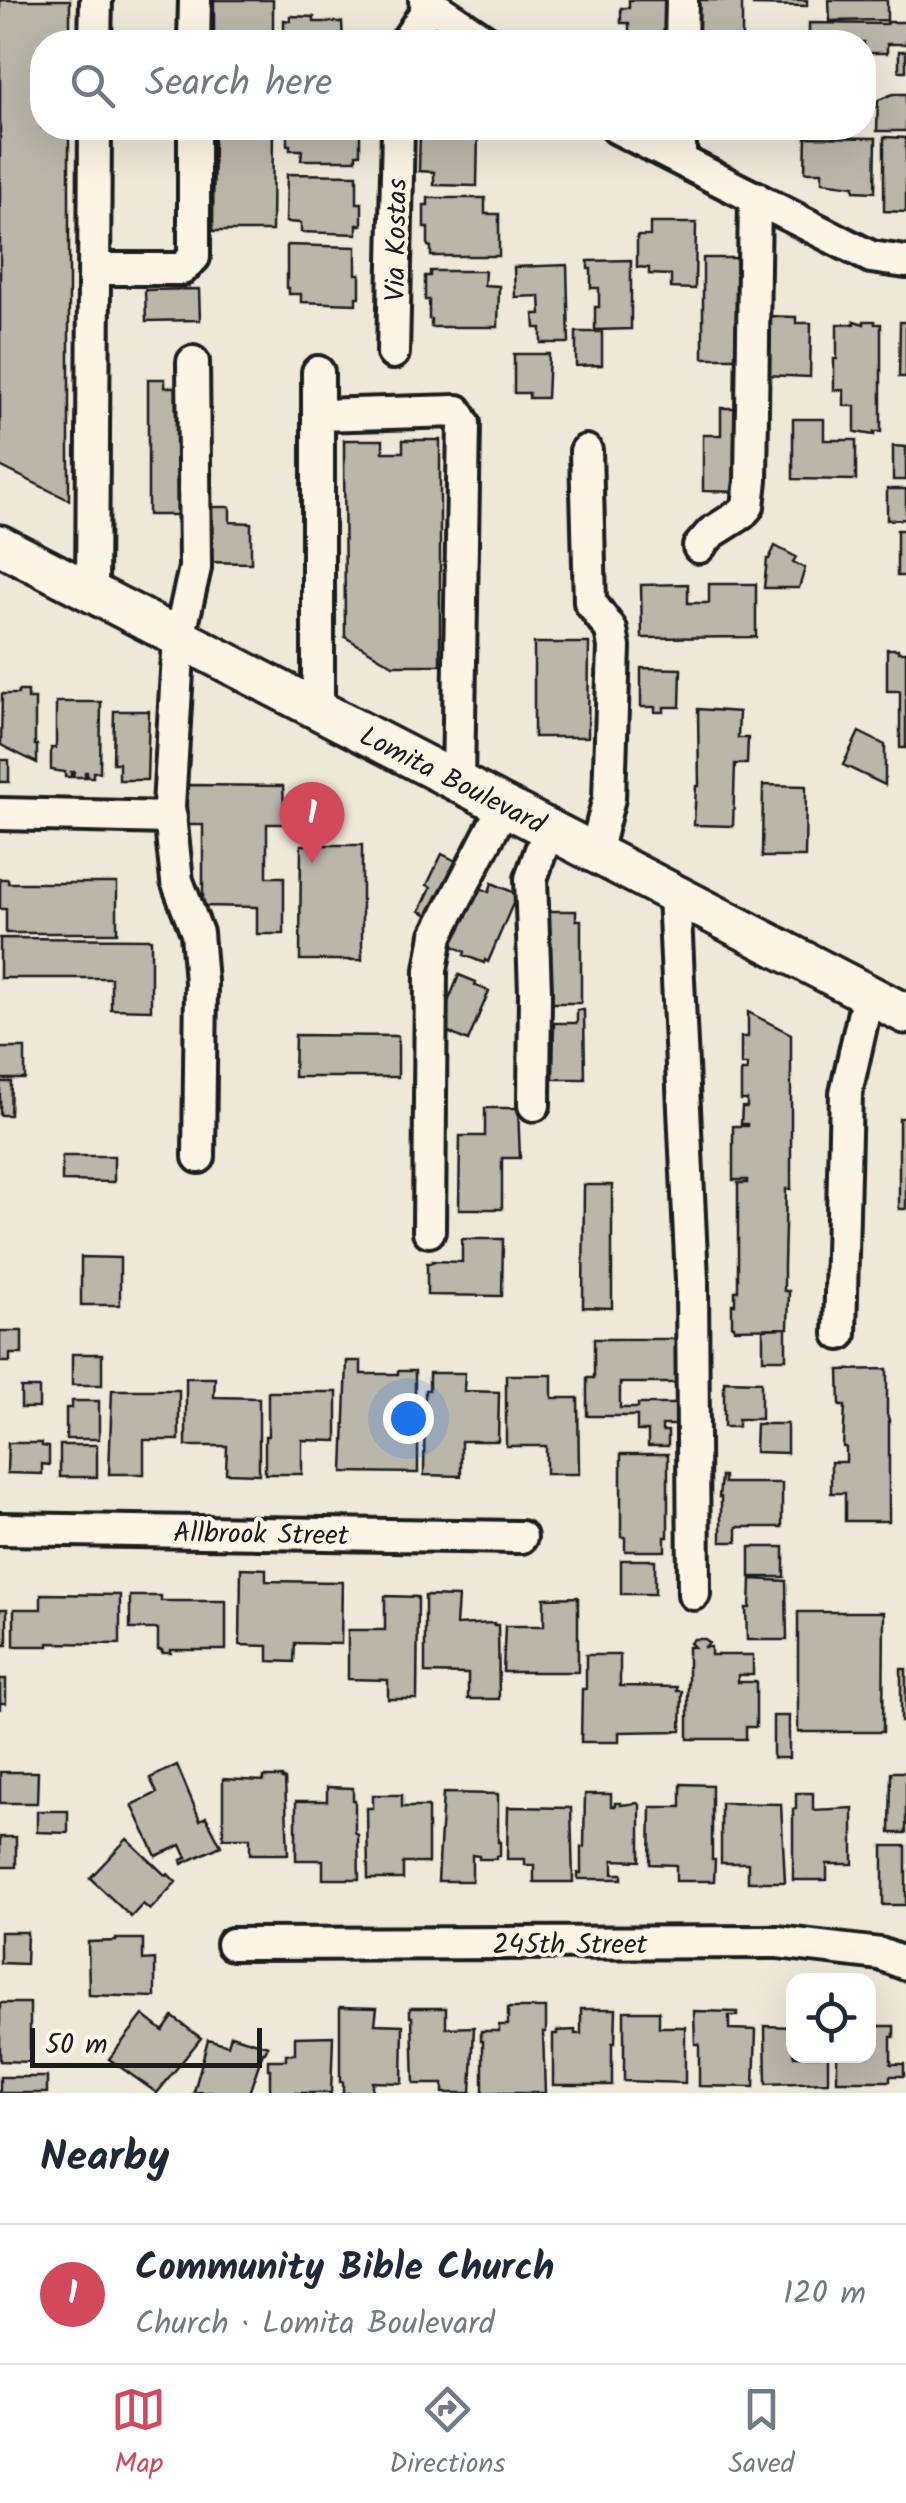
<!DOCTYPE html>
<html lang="en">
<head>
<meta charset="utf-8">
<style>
  :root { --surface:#fff; --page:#f2f2f3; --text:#1f2937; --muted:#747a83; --line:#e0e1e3; --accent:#d1495b }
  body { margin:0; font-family:Kalam,sans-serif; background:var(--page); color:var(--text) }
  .controls { position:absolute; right:30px; bottom:30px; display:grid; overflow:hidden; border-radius:20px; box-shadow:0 10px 40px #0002 }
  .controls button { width:90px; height:90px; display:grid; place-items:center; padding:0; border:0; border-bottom:2px solid var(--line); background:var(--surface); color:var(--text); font:50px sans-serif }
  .scale { position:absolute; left:30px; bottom:25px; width:232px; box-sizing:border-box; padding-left:10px; border:5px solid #1c1c1c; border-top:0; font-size:28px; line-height:35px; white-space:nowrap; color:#1c1c1c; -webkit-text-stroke:8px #fcf5e5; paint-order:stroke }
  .you { position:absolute; left:408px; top:1418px; width:35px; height:35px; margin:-25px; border:8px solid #fff; border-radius:50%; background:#1a73e8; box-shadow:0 0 0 15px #1a73e833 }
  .badge { display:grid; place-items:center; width:65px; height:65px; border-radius:50%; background:var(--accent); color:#fff; font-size:32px; font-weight:700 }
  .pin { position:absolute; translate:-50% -82px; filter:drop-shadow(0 2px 5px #0008) }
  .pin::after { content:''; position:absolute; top:52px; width:35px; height:30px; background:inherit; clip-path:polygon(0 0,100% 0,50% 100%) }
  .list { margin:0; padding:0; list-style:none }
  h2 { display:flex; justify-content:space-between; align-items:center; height:130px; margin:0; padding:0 40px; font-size:42px }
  h2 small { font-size:32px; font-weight:400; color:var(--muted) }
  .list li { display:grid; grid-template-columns:65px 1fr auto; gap:30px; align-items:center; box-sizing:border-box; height:140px; padding:0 40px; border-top:2px solid var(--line) }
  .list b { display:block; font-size:38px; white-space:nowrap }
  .list p { margin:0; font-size:32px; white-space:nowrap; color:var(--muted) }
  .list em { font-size:32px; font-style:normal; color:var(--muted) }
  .icon { flex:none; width:55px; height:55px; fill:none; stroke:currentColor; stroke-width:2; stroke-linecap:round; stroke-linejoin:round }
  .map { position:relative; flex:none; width:906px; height:2093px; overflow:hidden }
  .search { position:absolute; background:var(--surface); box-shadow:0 10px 40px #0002; left:30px; right:30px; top:30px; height:110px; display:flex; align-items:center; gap:25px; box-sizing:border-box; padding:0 35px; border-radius:40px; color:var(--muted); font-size:38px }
  .sheet { height:270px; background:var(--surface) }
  nav { display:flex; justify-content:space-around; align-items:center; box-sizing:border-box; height:140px; border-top:2px solid var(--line); background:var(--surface); font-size:28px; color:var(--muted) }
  nav a { display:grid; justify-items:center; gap:5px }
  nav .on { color:var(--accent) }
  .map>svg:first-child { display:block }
  .building { fill:#bab6aa; stroke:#1c1c1c; stroke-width:2.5 }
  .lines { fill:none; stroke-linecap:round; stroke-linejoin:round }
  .minor-casing { stroke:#1c1c1c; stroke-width:38 }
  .major-casing { stroke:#1c1c1c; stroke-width:45 }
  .minor { stroke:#fcf5e5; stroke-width:30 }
  .major { stroke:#fcf5e5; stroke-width:38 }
  .labels { text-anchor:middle; stroke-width:8; stroke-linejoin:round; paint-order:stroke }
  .street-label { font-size:28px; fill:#1c1c1c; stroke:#fcf5e5 }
</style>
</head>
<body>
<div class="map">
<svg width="906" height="2093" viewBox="0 0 906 2093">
  <rect width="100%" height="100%" fill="#eee8d9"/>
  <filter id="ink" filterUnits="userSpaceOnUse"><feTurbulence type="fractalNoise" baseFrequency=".01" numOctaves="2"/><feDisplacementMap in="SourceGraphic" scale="20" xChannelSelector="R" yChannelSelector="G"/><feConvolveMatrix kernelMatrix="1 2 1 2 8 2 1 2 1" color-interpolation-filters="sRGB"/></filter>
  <g filter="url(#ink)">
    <!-- building -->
    <path class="building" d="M0,0H70V42H42V128H69V500L0,466Z
      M214,0H273V42H214Z
      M629,0H669L668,42H629V23H621V8H629Z
      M692,0H742V42H692Z
      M753,0H807V6L753,5Z
      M829,0H887V20L830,21Z
      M290,16L314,17V22H342L343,42H284V20L290,21Z
      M887,22H906V44H887V53H864V42H809V23L887,24Z
      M899,51H906V71H899Z
      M893,94H906V131H877L878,100Z
      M214,128H273L272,231H213Z
      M287,128H356V132H360V154H356V160H301L302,150H290V145H287Z
      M420,128L478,129L477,186L434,185V172L419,171Z
      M762,128H789V136H762Z
      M806,137L876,138L875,192L854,191V186L822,182V172H805Z
      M884,137L906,138V212L884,211Z
      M287,174L357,175V203H362V225H357V234L301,232V223L286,222Z
      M428,198H485V214H499V256H431V247L428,246V228H424V205H428Z
      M650,223H696L695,289L671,288V275L649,274V268L637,267V236H650Z
      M287,245L356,247V274H360V297H356V304L301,302V294H289V288H287Z
      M703,258H746V329H737L736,358H703Z
      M631,260V329L595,330V307H599V288H591V269H588V261Z
      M567,265L569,343H541V328H535L534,314H541L540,296L515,297L514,267Z
      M430,271H485L484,285L499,286L498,327H431V319H429V300H425V276H430Z
      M199,289L200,320L146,321L145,290Z
      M766,316L796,317V323H811L810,377L765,375Z
      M854,321L864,324V321H875V324H881V432H874V435L855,432V406H844V390H834V359H837V324H854Z
      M900,322H906V377H899Z
      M576,332H602V365L576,366Z
      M514,354H549L547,398H529V393H514Z
      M148,379H165V387H183L182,515H148Z
      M721,408H743V492L703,491V435H721Z
      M793,419H824V440H856V480L793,479Z
      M344,440H383V452H403V440H440V665H393L345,637Z
      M893,446L906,447V480H893Z
      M887,489H906V519L887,520Z
      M203,507H230V522L251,523V563L203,562Z
      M897,530H906V576H897Z
      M775,546L796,557L793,562L805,568L799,588H764L767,559H769Z
      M688,584V603H709V584H756V637L642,638L641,585Z
      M534,643H589L588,737H534Z
      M887,649H898V652H906V748H900V691H887Z
      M641,668L681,669L680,707H664V712H655V707H641Z
      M18,691H28V699H35V745H37V763L1,745L2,694H18Z
      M56,702H101L100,772H93V777H87V772H85V777H73L74,772H71V777H65V772L51,770V748H56Z
      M698,709L739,712L738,738H748L747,764H735L733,826L694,825L696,786H699Z
      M114,711H149L147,780H119V763H113Z
      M859,732L885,745V785L843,765Z
      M0,760H9V782H0Z
      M186,785L283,786L285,824H267V877H284V934H257V907L203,906V825H184Z
      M763,785L806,786L805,857H762Z
      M301,845H362V960H300Z
      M442,854L462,864L435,918L420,911L431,887L427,885Z
      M0,879H8V883H117V933H6V909H0Z
      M492,883L517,894L488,962L485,960L484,963L464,955L465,952L451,945L476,886L489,892Z
      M547,911H576V920H581V1003H541Z
      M0,938L151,939V1010L111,1009V978H0Z
      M459,975L476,982L475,985L489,991L468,1041L443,1030L442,1017Z
      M577,1010H584L585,1079H553L554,1023H577Z
      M748,1012L791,1034V1189H786L784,1265V1291H789L788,1328L734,1329V1326H732V1304H735V1291H738V1183H747V1180H733V1126H747V1124H741L742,1107H747V1100H741V1071H747V1065H741V1037H748Z
      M295,1035L398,1036V1077H294Z
      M0,1048H25V1079H0Z
      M0,1082H11L10,1115H0Z
      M485,1108H518L520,1158H502V1209H459L460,1136H485Z
      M899,1118H906V1209H899Z
      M62,1156H114V1182L62,1181Z
      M584,1185H612V1308L583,1307Z
      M462,1239H503L502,1296L427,1295V1263H432V1261L462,1262Z
      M81,1257L120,1258V1305H81Z
      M786,1328V1359H763V1329Z
      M0,1331H22V1354H10V1362H0Z
      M594,1339H678V1383H620V1408H638V1404H678V1425H662V1431H668V1446H648V1431H637V1416H587V1378H594Z
      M72,1354H102V1385H72Z
      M347,1361H361V1374H398V1371H415V1400H418V1473L343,1472Z
      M887,1369V1414L889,1420V1521H845V1493H831V1462H846V1447H843L845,1406H840L839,1370Z
      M429,1373H465L464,1391L499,1392L498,1441H461V1476L424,1475L425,1390H429Z
      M506,1375H552V1398H578L579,1474H546V1446H506Z
      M186,1378H215L214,1397L259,1398V1474L226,1473L227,1446H186Z
      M724,1381L761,1382V1419H738V1427H724Z
      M21,1388H39V1408H21Z
      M112,1390H179V1440H144V1474H109Z
      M268,1392H337V1441L302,1440V1474H265V1436H268Z
      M72,1401H99V1439H66V1408H72Z
      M756,1424H787V1453L755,1452Z
      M8,1443H42V1446L49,1447V1465L42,1464V1474L7,1473Z
      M60,1445H97V1477H60Z
      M621,1454H668V1537H665V1551H625V1537H621Z
      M721,1476H724V1483H782V1527H737V1542H721V1497H719Z
      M750,1547H784V1577H750Z
      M621,1560H655V1594H621Z
      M241,1568L266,1569V1581L342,1582L341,1644L295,1643L294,1662L268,1661V1646L240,1645Z
      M751,1579L786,1581L787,1640H747L746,1608H750Z
      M41,1594L120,1595V1644L48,1643V1646H14V1609H41Z
      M130,1596H161V1601H226V1650H171V1653H162V1650H158V1629H130Z
      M385,1596L418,1597L417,1699H388V1680L348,1679V1630H385Z
      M425,1596L458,1597L456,1625L494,1623V1625H498L499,1699H468V1674L425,1673Z
      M578,1597V1672H503L505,1626H544V1598Z
      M0,1609H7V1645H0Z
      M798,1612H884L883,1732H798Z
      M694,1639H705L709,1643L705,1647H711V1655H753V1675H738V1682H756V1727H746V1739H688V1647H694L690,1643Z
      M586,1655H620V1686L677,1687V1691H682L681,1731L619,1732V1742H581L582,1689H586Z
      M901,1669H906V1737H904V1722H901Z
      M0,1679H6V1703H0V1710Z
      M773,1716H789V1758H773Z
      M177,1765L200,1820L206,1817L221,1846L182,1864L181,1860L187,1858L181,1845L156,1856L132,1805L157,1793L150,1778Z
      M0,1772H38L37,1803H0Z
      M891,1772H906V1833H890Z
      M264,1777H282V1779H285L288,1854H250V1838H223V1779L264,1781Z
      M681,1784L712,1785V1860H715L714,1881H676V1865L650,1864L651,1807H681Z
      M327,1787L353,1788V1800H355V1832L358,1835L359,1879H323V1860H296V1801H327Z
      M443,1793L498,1794V1842H500V1856H496V1859H479V1856L472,1855V1881H438Z
      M796,1793H813V1810L853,1808V1864H827V1880H793V1809H796Z
      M585,1794H611V1806H615V1803H621V1805L637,1803L640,1805V1861L613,1860V1874H622V1879H578V1873H581V1847H584Z
      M373,1795H402V1807H428V1863H403V1879H368L367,1808H373Z
      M721,1803L781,1804L785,1882H748V1863H721Z
      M508,1807L571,1808L573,1882H534V1865H525V1859H507Z
      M37,1811H68V1833L37,1832Z
      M0,1837H16V1867H0Z
      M127,1839L166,1876L168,1874L176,1882L150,1910L143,1904L131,1917L90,1878Z
      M883,1846H906V1905H883Z
      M0,1932H27L26,1964L0,1963Z
      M116,1939H143V1960L155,1959V1997L89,1995L88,1942L116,1941Z
      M0,2003H30V2062L0,2061Z
      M340,2007L377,2008L375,2024L403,2025L402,2083L372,2082V2093H343V2082H340Z
      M410,2008H446V2028L474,2027L471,2093H443V2084H414L412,2017H410Z
      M508,2008H546V2032H543L545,2093H483V2041H481V2031H499V2025H508Z
      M581,2009H616L615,2043H612V2085H553V2034H557V2031L575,2030V2034H581Z
      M792,2009L794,2056H828V2082L766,2084L765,2026L792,2027Z
      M624,2011H659V2027H685V2083L624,2081Z
      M694,2011L737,2012V2016H729V2029L756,2030L754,2087L699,2086V2044H695Z
      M143,2015L163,2031L173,2017L201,2038L157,2093L109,2059Z
      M868,2015H873V2026H894V2037H891V2064H904V2076H890V2081H837V2056H868Z
      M231,2035L268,2046L265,2052H263L249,2093L194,2092L208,2039L228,2045Z
      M333,2036L331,2093H270V2069H268V2060H286V2054H295V2037Z
      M0,2077H47V2093H0Z"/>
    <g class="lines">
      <!-- minor casing -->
      <g class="minor-casing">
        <path id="minor" d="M425,0L487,42
          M95,42L96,0
          M194,42L195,0
          M406,42L431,4
          M681,42L682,0
          M617,128L871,257L906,262
          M680,160V128
          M94,269H182L194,257V128
          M393,353L398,128
          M193,362L195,568L179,638L169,806L177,881L197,933L201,982L199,1157
          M318,372V710
          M318,415L457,411L464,423L458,782
          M586,451L590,602L611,630L614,647L609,798L595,853
          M699,547L711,533L741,514L748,506L751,480L755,197
          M92,593L95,128
          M0,814L171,818
          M674,894L692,1280L694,1594
          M534,1105L535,992L531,879L541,850L551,830
          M429,1231L431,970L437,935L504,806
          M840,1334L846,1093L868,994
          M0,1529L521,1537
          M232,1944L778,1942L880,1954L906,1964"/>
      </g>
      <!-- major casing -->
      <g class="major-casing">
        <path id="major" d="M0,545L906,1014"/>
      </g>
      <!-- minor -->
      <use href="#minor" class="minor"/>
      <!-- major -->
      <use href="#major" class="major"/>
    </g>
  </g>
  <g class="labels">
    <!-- street labels -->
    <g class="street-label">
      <text transform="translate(395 240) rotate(-89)" y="10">Via Kostas</text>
      <text transform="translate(453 779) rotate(27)" y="10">Lomita Boulevard</text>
      <text transform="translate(261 1533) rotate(1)" y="10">Allbrook Street</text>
      <text x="570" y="1953">245th Street</text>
    </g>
  </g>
</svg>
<div class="controls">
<button><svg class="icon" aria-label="locate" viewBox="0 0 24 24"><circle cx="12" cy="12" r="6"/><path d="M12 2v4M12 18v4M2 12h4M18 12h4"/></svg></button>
</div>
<div class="scale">50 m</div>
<div class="you"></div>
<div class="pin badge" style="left:312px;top:864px">1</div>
<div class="search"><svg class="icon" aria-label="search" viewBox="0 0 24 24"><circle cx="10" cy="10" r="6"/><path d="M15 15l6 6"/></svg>Search here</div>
</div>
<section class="sheet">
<h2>Nearby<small></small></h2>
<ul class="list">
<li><span class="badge">1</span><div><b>Community Bible Church</b><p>Church · Lomita Boulevard</p></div><em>120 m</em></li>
</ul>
</section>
<nav>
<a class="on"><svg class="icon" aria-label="map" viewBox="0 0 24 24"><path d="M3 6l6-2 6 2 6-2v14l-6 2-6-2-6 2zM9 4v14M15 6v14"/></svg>Map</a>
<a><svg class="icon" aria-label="directions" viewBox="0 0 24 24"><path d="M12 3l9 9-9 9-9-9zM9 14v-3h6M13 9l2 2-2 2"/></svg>Directions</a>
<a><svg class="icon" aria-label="saved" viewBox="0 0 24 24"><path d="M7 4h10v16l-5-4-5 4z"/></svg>Saved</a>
</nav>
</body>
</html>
